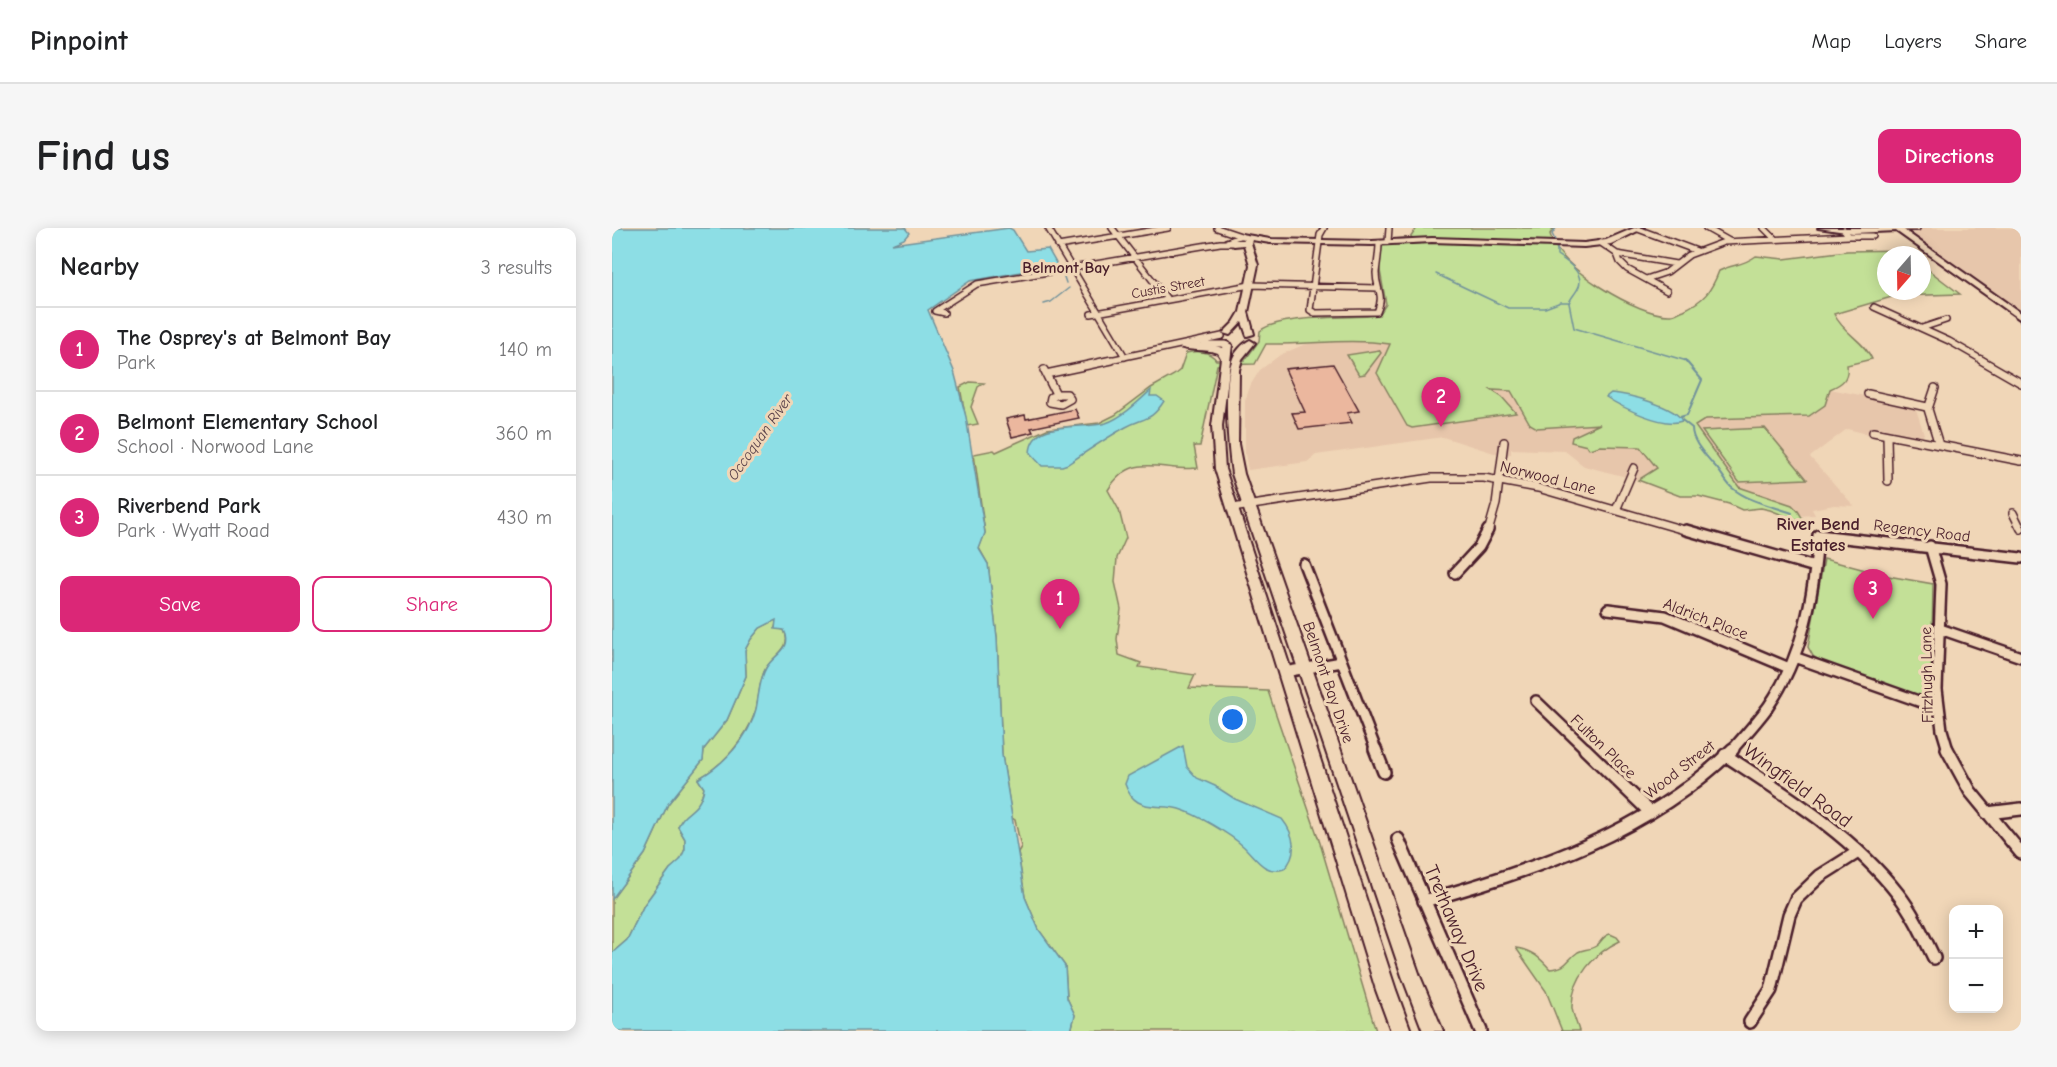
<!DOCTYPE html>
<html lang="en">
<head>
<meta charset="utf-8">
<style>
  :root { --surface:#fff; --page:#f6f6f6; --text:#202124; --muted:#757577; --line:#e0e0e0; --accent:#db2777 }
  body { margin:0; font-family:"Comic Neue",sans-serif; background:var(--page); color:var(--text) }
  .controls { position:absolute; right:18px; bottom:18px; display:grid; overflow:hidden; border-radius:12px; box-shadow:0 3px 15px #0003 }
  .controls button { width:54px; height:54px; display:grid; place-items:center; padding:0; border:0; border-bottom:2px solid var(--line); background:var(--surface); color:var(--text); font:30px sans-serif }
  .compass { position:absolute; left:1265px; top:18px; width:54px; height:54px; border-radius:50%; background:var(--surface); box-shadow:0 3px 15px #0003; rotate:200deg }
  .you { position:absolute; left:621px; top:492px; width:21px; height:21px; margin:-15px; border:4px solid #fff; border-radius:50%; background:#1a73e8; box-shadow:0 0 0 9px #1a73e833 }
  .badge { display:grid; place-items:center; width:39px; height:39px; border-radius:50%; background:var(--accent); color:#fff; font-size:20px; font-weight:700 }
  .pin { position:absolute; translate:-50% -50px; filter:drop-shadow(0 2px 3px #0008) }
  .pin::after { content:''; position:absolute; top:32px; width:21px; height:18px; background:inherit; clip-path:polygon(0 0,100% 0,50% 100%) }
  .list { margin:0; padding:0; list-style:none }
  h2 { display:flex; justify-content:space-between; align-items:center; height:78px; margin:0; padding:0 24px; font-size:26px }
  h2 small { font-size:20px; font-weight:400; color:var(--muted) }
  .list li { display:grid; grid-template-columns:39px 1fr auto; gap:18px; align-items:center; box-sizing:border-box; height:84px; padding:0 24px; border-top:2px solid var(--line) }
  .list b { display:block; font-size:22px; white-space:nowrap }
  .list p { margin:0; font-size:20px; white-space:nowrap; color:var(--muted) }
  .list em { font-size:20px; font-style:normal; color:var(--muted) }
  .actions { display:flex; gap:12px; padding:18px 24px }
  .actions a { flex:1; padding:14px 0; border:2px solid var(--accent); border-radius:12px; text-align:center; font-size:21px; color:var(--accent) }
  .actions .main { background:var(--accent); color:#fff }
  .map { position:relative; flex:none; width:1409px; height:803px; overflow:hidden; border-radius:12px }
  header { display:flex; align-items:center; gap:36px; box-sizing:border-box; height:84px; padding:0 30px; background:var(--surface); border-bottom:2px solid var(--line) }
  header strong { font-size:28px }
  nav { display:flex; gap:33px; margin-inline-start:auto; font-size:21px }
  .intro { display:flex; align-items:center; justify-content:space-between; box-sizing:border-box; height:144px; padding:0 36px }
  h1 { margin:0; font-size:42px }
  .button { padding:15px 27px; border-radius:12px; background:var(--accent); color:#fff; font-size:21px; font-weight:700 }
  main { display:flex; gap:36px; padding:0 36px }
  aside { flex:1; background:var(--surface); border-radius:12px; box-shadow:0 3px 15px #0003 }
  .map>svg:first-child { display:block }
  .built { fill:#e7c6ab }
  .green { fill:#c3e097; stroke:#868061; stroke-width:1.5 }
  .water { fill:#8ddee5; stroke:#72929b; stroke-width:1.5 }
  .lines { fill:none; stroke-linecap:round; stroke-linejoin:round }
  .stream-far1 { stroke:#72929b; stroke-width:1.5 }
  .stream { stroke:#72929b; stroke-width:2 }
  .building { fill:#ebb79e; stroke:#4a1f2b; stroke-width:1.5 }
  .street-far3-casing { stroke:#4a1f2b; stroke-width:8 }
  .street-far2-casing { stroke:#4a1f2b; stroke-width:10 }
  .street-far1-casing { stroke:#4a1f2b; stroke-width:14 }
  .street-casing { stroke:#4a1f2b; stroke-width:16 }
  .secondary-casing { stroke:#4a1f2b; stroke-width:4 }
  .street-far3 { stroke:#f0d6b7; stroke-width:5 }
  .street-far2 { stroke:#f0d6b7; stroke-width:7 }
  .street-far1 { stroke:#f0d6b7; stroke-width:9 }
  .street { stroke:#f0d6b7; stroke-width:11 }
  .secondary { fill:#f0d6b7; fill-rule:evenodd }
  .labels { text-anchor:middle; stroke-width:6; stroke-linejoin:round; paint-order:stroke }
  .far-street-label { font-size:14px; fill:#4a1f2b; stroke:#f0d6b7 }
  .far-water-label { font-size:15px; font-style:italic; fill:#543c47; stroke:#f0d6b7 }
  .far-quarter-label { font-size:16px; font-weight:bold; fill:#4a1f2b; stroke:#f0d6b7 }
  .street-label { font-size:16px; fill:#4a1f2b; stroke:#f0d6b7 }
  .neighbourhood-label { font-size:18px; font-weight:bold; fill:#4a1f2b; stroke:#f0d6b7 }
  .near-street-label { font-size:20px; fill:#4a1f2b; stroke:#f0d6b7 }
</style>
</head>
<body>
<header>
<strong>Pinpoint</strong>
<nav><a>Map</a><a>Layers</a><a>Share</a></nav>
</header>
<div class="intro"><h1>Find us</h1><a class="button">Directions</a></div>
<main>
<aside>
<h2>Nearby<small>3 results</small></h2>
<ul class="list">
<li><span class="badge">1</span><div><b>The Osprey's at Belmont Bay</b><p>Park</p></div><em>140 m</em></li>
<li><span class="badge">2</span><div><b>Belmont Elementary School</b><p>School · Norwood Lane</p></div><em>360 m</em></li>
<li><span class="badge">3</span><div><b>Riverbend Park</b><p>Park · Wyatt Road</p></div><em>430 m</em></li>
</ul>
<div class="actions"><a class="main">Save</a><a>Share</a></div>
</aside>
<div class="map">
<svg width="1409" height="803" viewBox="0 0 1409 803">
  <rect width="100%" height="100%" fill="#f0d6b7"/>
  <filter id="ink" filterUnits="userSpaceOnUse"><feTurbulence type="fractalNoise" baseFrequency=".0167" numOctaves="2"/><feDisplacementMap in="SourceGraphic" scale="12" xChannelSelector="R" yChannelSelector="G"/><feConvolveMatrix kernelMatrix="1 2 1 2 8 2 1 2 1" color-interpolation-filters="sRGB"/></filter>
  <g filter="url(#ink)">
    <!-- built -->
    <path class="built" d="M1290,0H1409V85L1361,50Z
      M718,112L760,113L800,118L1074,204L1094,191L1197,188L1213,177L1218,161L1303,178L1312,206L1310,209H1300L1257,200L1256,206L1235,201L1198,229L1242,278L1222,277L1200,281L1203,287L1186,288L1116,266L1069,269L1026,252L972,238L953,223L899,221V226L882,225L831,209L704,227L695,234L636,242L633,225V173L639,156L648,142L668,127L691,117Z"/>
    <!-- green -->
    <path class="green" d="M805,0H942L938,6C943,38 1028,89 1059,87C1063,87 1068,83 1072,82C1092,72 1099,64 1107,43C1122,35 1129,39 1144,28L1172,31L1235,23L1291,22L1297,27H1274V63H1310V37L1348,66L1283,68L1222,86C1231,105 1252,113 1260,131L1235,137C1237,151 1230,156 1218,161L1213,177L1197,188L1094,191L1083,198L1127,259L1180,277L1186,283L1194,296L1158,282L1149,280L1130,282L1117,276L1086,268H1068L1026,252L1045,240L1028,219L988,218L977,221L975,218L959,214L960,209L988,196L925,200L918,196L899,163L879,162L890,169L904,185L800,200L795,198L765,145L778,116C736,110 696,117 654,116L643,136L605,137L588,218H582L586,240C549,244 521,222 496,262L507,282L514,310L505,330L503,354L509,381L505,411L507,427L529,435L527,439L583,447L577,460L656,463L708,615L764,803H459L463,787L455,770L453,738L427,702L413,669L406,624L409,619L403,592L400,590L390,527L385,409L376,336L367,320L373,305L362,226L382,222L384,224L435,201L487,195L503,187L539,160L562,147L568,142L574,125C584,122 598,123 604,132H633L647,113L648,103C668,86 740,91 767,87L774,76L767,37L770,18L780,11L798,10Z
      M767,122L769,125L753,146L747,147L735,127Z
      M358,154L372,155L366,159L359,179L366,196L355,198L348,159Z
      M1153,200L1195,251L1127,254L1090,203Z
      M1212,331L1276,348L1321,356L1319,464L1308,468L1295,466L1211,435L1201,428L1196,419Z
      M165,391L163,400L172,402C181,421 162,426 154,440C146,453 148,470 143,485C133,512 111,537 86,551L92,560C87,588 73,581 66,599L73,611V621L68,633L58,641L32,677L15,712L0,725V671L33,626L56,576L91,532L92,521L115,492L134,448L133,422L139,411L148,400Z
      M998,706L1005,709L1008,713C984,724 959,750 960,780C961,787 965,796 967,803H950L934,763L904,720C920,722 928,730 938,741C957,739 953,733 966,724C971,721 978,722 984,718C990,714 990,708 998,706Z"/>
    <!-- water -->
    <path class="water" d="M0,0H293L297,5L292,11L280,16L397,0L401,2L414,23L436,21L445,37L443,38L358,53L316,82L342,143L354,189L373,305L367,321L376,336L385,409L390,527L413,669L427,702L453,738L455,770L463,787L459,803H0V725L15,712L32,677L58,641L68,632L73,621V611L66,599C72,581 87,586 92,560L86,551C111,537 137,510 144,481C147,467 147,452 154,440C162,426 182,421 172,402L163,401L164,392L148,400L139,411L133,422L134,448L115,492L92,521L91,532L56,576L33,626L0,671Z
      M539,162L538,168H545L552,173C539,194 532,189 514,199C494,210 475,223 456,236L450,238H430L418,225C420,190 471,202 494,195C511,189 527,173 539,162Z
      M999,165C1015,166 1064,178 1070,193C1052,200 1009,179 994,169Z
      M571,518L575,539L585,550L603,558L623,571L670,591C682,606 687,626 672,641C652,647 644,630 631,618C618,606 584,586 567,581C554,577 537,581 526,574C519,570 515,562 513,556L516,548Z"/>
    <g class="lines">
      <!-- stream-far1 -->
      <path class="stream-far1" d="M944,0L940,6L944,14
        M945,20V27C954,33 972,44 967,58C965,64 959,69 957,75L962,100L1075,133
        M824,46L896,80H933L949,74H957
        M452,49L454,55
        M432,76L439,74L457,60"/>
      <!-- stream -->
      <path class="stream" d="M1068,189L1075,187L1090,152L1073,132
        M1070,192L1080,200C1080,214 1093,226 1101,236C1108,242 1112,252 1119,259C1135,273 1160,278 1180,285"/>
    </g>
    <!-- building -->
    <path class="building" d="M721,136L747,183L735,185L740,195L687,201L680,185L693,184L673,141Z
      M463,181L467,190L419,200L421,204L400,209L394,191L413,187L414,191Z"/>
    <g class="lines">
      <!-- street-far3 casing -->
      <g class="street-far3-casing">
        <path id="street-far3" d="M436,0L513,129
          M500,0L555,71
          M605,0L629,8
          M712,0L708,7L698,82L703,85L765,84C773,66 764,62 764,45C765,35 767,25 767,15
          M1094,0L1117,13
          M1152,0L1164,12
          M1284,0H1305
          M1026,1L1085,23
          M1237,8H1261
          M776,14L777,0
          M989,15L1005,26L1008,34L1015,41L1055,63
          M446,18L556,0
          M1005,26L1064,36
          M1034,51L1055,44L1077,27L1112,14L1237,8L1232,2
          M1262,79L1337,113L1372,133
          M332,85L323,83L365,56L608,15H621
          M479,86L638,57L766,60
          M1310,100L1334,92
          M592,116H613
          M493,133L610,108"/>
      </g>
      <!-- street-far2 casing -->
      <g class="street-far2-casing">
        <path id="street-far2" d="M1369,132L1409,155
          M432,142L444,166
          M434,146L500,132
          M1323,160L1316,181L1327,217
          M447,166H455L458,171L449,176L438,174L439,169Z
          M1256,166L1315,179
          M1261,204L1409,233
          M1275,208L1276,253
          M620,280L819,250H872L926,260L1079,304
          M1004,282L1022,240
          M1401,285L1409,301
          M876,304L884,276L892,214"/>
      </g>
      <!-- street-far1 casing -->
      <g class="street-far1-casing">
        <path id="street-far1" d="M1074,302L1203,339
          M1318,318L1329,356L1325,461L1330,502L1336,522
          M692,336L764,522
          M843,345L867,319L876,302
          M996,381L1053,388L1177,440
          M1328,401L1409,429
          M1182,429L1326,480
          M672,444L730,434
          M924,473L975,522
          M1120,522C1132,508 1145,494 1156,479C1191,428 1202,368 1206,307L1409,330"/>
      </g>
      <!-- street casing -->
      <g class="street-casing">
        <path id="street" d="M763,521L772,544
          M973,521L1038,584
          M1335,521L1358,563L1409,625
          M1113,527C1174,567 1240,607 1286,666C1301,685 1311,707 1322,730
          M1375,585L1409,581
          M786,611L869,803
          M812,673C923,642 1037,604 1121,521
          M1138,794L1159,762L1177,687L1184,671L1208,648L1246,624"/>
      </g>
      <!-- secondary casing -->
      <g class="secondary-casing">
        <path id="secondary" d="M1022,0H1032L999,16L972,19L820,14L760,17L658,15L640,12L639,15L646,37L636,84L642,106L635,108L630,94L618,107L611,105L622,94L628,84L638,37L632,17L622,18L613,12L629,6L658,11L760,13L820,10L972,15L994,12ZM629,10L633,12H623Z
          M1206,0H1289L1409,85V92L1284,3L1241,5Z
          M638,112L643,115L630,131L627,142L626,216L632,246L808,748L831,803H811L790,748L620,246C616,219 611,158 620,133C622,125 631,115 638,112Z
          M615,114L620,117L610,198L613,241L784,762L799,803H779L764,762L603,241L600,198L609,130L606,125C594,120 576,124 565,118C577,111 598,116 610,120L612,115Z"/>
      </g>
      <!-- street-far3 -->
      <use href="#street-far3" class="street-far3"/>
      <!-- street-far2 -->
      <use href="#street-far2" class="street-far2"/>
      <!-- street-far1 -->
      <use href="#street-far1" class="street-far1"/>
      <!-- street -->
      <use href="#street" class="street"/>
      <!-- secondary -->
      <use href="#secondary" class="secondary"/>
    </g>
  </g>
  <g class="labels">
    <!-- far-street labels -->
    <g class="far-street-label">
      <text transform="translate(556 59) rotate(-10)" y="5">Custis Street</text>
    </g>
    <!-- far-water labels -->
    <g class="far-water-label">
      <text transform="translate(148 209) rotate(-55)" y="5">Occoquan River</text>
    </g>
    <!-- far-quarter labels -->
    <g class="far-quarter-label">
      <text x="454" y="45">Belmont Bay</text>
    </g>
    <!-- street labels -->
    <g class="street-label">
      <text transform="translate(936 249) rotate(14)" y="6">Norwood Lane</text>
      <text transform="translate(1310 302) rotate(7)" y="6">Regency Road</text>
      <text transform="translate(1094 390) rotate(21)" y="6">Aldrich Place</text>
      <text transform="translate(1314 447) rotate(-91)" y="6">Fitzhugh Lane</text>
      <text transform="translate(717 454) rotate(71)" y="6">Belmont Bay Drive</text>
      <text transform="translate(992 518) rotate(44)" y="6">Fulton Place</text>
      <text transform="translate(1067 541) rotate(-38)" y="6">Wood Street</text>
    </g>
    <!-- neighbourhood labels -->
    <g class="neighbourhood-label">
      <text x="1206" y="302">River Bend<tspan x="1206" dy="21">Estates</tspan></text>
    </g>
    <!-- near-street labels -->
    <g class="near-street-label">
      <text transform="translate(1186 557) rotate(36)" y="7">Wingfield Road</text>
      <text transform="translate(845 700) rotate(67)" y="7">Trethaway Drive</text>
    </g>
  </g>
</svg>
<div class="controls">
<button>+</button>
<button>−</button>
</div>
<svg class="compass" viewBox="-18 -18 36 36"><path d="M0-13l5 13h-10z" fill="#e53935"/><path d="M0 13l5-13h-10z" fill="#757577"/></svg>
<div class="you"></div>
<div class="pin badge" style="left:448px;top:401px">1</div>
<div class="pin badge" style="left:829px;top:199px">2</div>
<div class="pin badge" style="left:1261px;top:391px">3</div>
</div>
</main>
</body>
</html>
